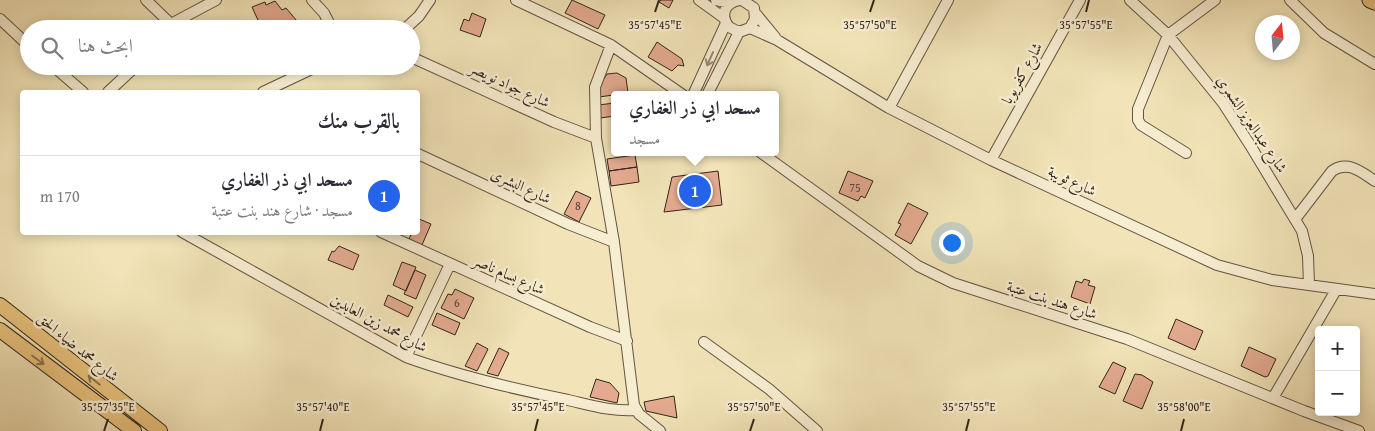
<!DOCTYPE html>
<html lang="ar">
<head>
<meta charset="utf-8">
<style>
  :root { --surface:#fff; --page:#f2f2f3; --text:#2b2b33; --muted:#7c7c81; --line:#e1e1e2; --accent:#2563eb }
  body { margin:0; font-family:"Gentium Book Plus",Amiri,serif; background:var(--page); color:var(--text); direction:rtl }
  .controls { position:absolute; right:15px; bottom:15px; display:grid; overflow:hidden; border-radius:5px; box-shadow:0 2px 12px #0003 }
  .controls button { width:45px; height:45px; display:grid; place-items:center; padding:0; border:0; border-bottom:1px solid var(--line); background:var(--surface); color:var(--text); font:25px sans-serif }
  .compass { position:absolute; left:1255px; top:15px; width:45px; height:45px; border-radius:50%; background:var(--surface); box-shadow:0 2px 12px #0003; rotate:16deg }
  .you { position:absolute; left:951px; top:242px; width:18px; height:18px; margin:-12px; border:4px solid #fff; border-radius:50%; background:#1a73e8; box-shadow:0 0 0 8px #1a73e833 }
  .badge { display:grid; place-items:center; width:32px; height:32px; border-radius:50%; background:var(--accent); color:#fff; font-size:16px; font-weight:700 }
  .pin { position:absolute; translate:-50% -50%; border:2px solid #fff; box-shadow:0 1px 5px #0006 }
  .popup { position:absolute; left:611px; top:91px; width:168px; height:65px; box-sizing:border-box; display:grid; place-content:center; border-radius:5px; background:var(--surface); filter:drop-shadow(0 1px 4px #0005); font-size:16px; white-space:nowrap; color:var(--muted) }
  .popup b { font-size:19px; color:var(--text) }
  .popup::after { content:''; position:absolute; left:50%; top:100%; margin-left:-10px; border:10px solid transparent; border-top-color:var(--surface) }
  .list { margin:0; padding:0; list-style:none }
  h2 { display:flex; justify-content:space-between; align-items:center; height:65px; margin:0; padding:0 20px; font-size:21px }
  h2 small { font-size:16px; font-weight:400; color:var(--muted) }
  .list li { display:grid; grid-template-columns:32px 1fr auto; gap:15px; align-items:center; box-sizing:border-box; height:80px; padding:0 20px; border-top:1px solid var(--line) }
  .list b { display:block; font-size:19px; white-space:nowrap }
  .list p { margin:0; font-size:16px; white-space:nowrap; color:var(--muted) }
  .list em { font-size:16px; font-style:normal; color:var(--muted) }
  .icon { flex:none; width:28px; height:28px; fill:none; stroke:currentColor; stroke-width:2; stroke-linecap:round; stroke-linejoin:round }
  .map { position:relative; flex:none; width:1375px; height:431px; overflow:hidden; direction:ltr }
  .search { position:absolute; background:var(--surface); box-shadow:0 2px 12px #0003; left:20px; top:20px; width:400px; height:55px; display:flex; align-items:center; gap:12px; box-sizing:border-box; padding:0 18px; border-radius:28px; color:var(--muted); font-size:19px }
  .panel { position:absolute; background:var(--surface); box-shadow:0 2px 12px #0003; left:20px; top:90px; width:400px; height:145px; border-radius:5px; direction:rtl }
  .map>svg:first-child { display:block }
  .building { fill:#e3aa90; stroke:#32251b }
  .lines { fill:none; stroke-linecap:round; stroke-linejoin:round }
  .minor-casing { stroke:#625542; stroke-width:12 }
  .major-casing { stroke:#32251b; stroke-width:16 }
  .highway-casing { stroke:#32251b; stroke-width:17 }
  .minor { stroke:#f7edd1; stroke-width:10 }
  .major { stroke:#e9c27c; stroke-width:14 }
  .highway { stroke:#e9c27c; stroke-width:15 }
  .oneway { stroke:#948976 }
  .oneway2 { stroke:#8e744c }
  .ticks { fill:none; stroke:#32251b; stroke-width:2 }
  .labels { text-anchor:middle; stroke-width:5; stroke-linejoin:round; paint-order:stroke }
  .number-label { font-size:12px; fill:#5e4638 }
  .street-label { font-size:15px; fill:#32251b; stroke:#f7edd1 }
  .ticks-label { font-size:12px; text-anchor:middle; fill:#32251b; stroke:#f7edd1; stroke-width:5; stroke-linejoin:round; paint-order:stroke }
</style>
</head>
<body>
<div class="map">
<svg width="1375" height="431" viewBox="0 0 1375 431">
  <rect width="100%" height="100%" fill="#f2e4b8"/>
  <filter id="stains"><feTurbulence type="fractalNoise" baseFrequency=".004" numOctaves="4"/><feColorMatrix values="0 0 0 0 .2 0 0 0 0 .09 0 0 0 0 .02 0 0 0 .5 -.17"/></filter>
  <radialGradient id="worn" r=".72"><stop offset=".6" stop-color="#630" stop-opacity="0"/><stop offset="1" stop-color="#630" stop-opacity=".3"/></radialGradient>
  <!-- building -->
  <path class="building" d="M572,0L605,15L598,29L565,13Z
    M661,0H673L669,8L659,2Z
    M275,1L282,10L286,8L297,21L279,29H262L252,7L265,2L266,5Z
    M472,13L486,19L480,37L460,30L464,19L469,21Z
    M657,42L682,59L684,66L678,65L672,71L648,57Z
    M617,73L626,78L628,93L599,97L598,88L607,74Z
    M615,103V116L600,118L598,105Z
    M635,155L637,167L609,171L607,159Z
    M637,167L639,182L611,186L609,171Z
    M718,171L722,205L664,212L672,177Z
    M848,171L873,181L865,198L861,196L858,201L839,193Z
    M576,191L591,198L579,222L564,214Z
    M908,203L928,213L911,244L895,235L901,224L898,223Z
    M419,219L431,224L422,245L409,239L412,232H418Z
    M339,246L359,255L353,270L328,260L332,251L334,252Z
    M402,262L416,267L406,291L393,285Z
    M415,270L426,275L416,299L404,294Z
    M1084,279L1090,281L1088,285L1095,287L1090,304L1071,297L1076,281L1082,283Z
    M455,289L474,298L464,319L441,308L448,294L452,295Z
    M388,295L413,307L408,317L384,305Z
    M437,313L460,323L455,335L432,325Z
    M1176,319L1203,331L1195,350L1168,338Z
    M477,343L488,349L477,371L465,366Z
    M1249,347L1276,359L1268,376L1265,377L1241,366Z
    M499,348L509,353L498,376L487,373Z
    M1113,362L1126,368L1115,394L1099,387Z
    M1135,374L1142,375L1153,382L1142,409L1123,401Z
    M596,379L610,383L619,393L617,403L590,397Z
    M674,396L677,418L646,411L644,402Z"/>
  <g class="lines">
    <!-- minor casing -->
    <g class="minor-casing">
      <path id="minor" d="M146,0L171,24
        M312,0L324,13L332,29
        M516,0L611,45L683,95
        M699,0L724,18
        M716,0L730,3
        M739,0C724,3 720,16 729,27L739,32L750,28L755,19L754,8L742,0
        M1130,0L1168,35L1223,103L1250,145L1302,231L1308,256L1309,285
        M1290,0L1324,33L1375,64
        M756,14L775,37
        M0,19L29,46
        M750,28L777,40L889,108L991,160L1217,265L1272,280L1375,294
        M167,29L171,24L216,0
        M405,29L419,16L430,0
        M611,45L595,87L596,138L614,242L634,405L639,414L660,431
        M411,57L554,122L596,138
        M53,66L83,92
        M108,92L136,66
        M263,92L318,66
        M693,95L726,23
        M707,95L739,32
        M889,108L948,0
        M760,152L918,266L953,283L1127,339L1304,411L1359,431
        M1186,153L1141,125L1138,120V109L1168,35L1215,0
        M418,154L568,224L614,242
        M991,160L1080,0
        M1296,218L1332,171C1348,160 1361,172 1375,181
        M182,232L406,357C459,376 514,389 568,400C590,405 613,412 636,410
        M381,232L590,327L627,341
        M704,342L769,389L817,431
        M406,357L450,264
        M1273,398L1336,290"/>
    </g>
    <!-- major casing -->
    <g class="major-casing">
      <path id="major" d="M0,305L160,431
        M0,330L134,431"/>
    </g>
    <!-- highway casing -->
    <g class="highway-casing">
      <path id="highway" d="M1370,0L1375,2"/>
    </g>
    <!-- minor -->
    <use href="#minor" class="minor"/>
    <!-- major -->
    <use href="#major" class="major"/>
    <!-- highway -->
    <use href="#highway" class="highway"/>
  </g>
  <!-- one-way arrows -->
  <defs><path id="oneway-shaft" d="M-6 0H5M1.5-3L5.5 0L1.5 3" fill="none" stroke-width="1.6" stroke-linecap="round" stroke-linejoin="round" transform="scale(1.25)"/></defs>
  <use class="oneway" href="#oneway-shaft" transform="translate(710 59) rotate(114)"/>
  <g class="oneway2">
    <use href="#oneway-shaft" transform="translate(38 360) rotate(37)"/>
    <use href="#oneway-shaft" transform="translate(94 380) rotate(-141)"/>
  </g>
  <!-- ticks -->
  <path class="ticks" d="M655,12L659,0M870,12L874,0M1086,12L1089,0M104,431L108,419M320,431L323,419M535,431L538,419M750,431L754,419M966,431L969,419M1181,431L1184,419"/>
  <g class="labels">
    <!-- number labels -->
    <g class="number-label">
      <text x="855" y="192">75</text>
      <text x="578" y="210">8</text>
      <text x="457" y="307">6</text>
    </g>
    <!-- street labels -->
    <g class="street-label">
      <text transform="translate(1022 73) rotate(-61)" y="5">شارع كفريوبا</text>
      <text transform="translate(510 85) rotate(25)" y="5">شارع جواد نويصر</text>
      <text transform="translate(1252 124) rotate(56)" y="5">شارع عبدالعزيز الشمري</text>
      <text transform="translate(1072 181) rotate(25)" y="5">شارع ثويبة</text>
      <text transform="translate(521 186) rotate(25)" y="5">شارع البشرى</text>
      <text transform="translate(509 275) rotate(24)" y="5">شارع بسام ناصر</text>
      <text transform="translate(1052 300) rotate(18)" y="5">شارع هند بنت عتبة</text>
      <text transform="translate(379 323) rotate(28)" y="5">شارع محمد زين العابدين</text>
      <text transform="translate(78 347) rotate(39)" y="5">شارع محمد ضياء الحق</text>
    </g>
  </g>
  <g class="ticks-label">
    <text x="655" y="29">35°57'45"E</text>
    <text x="870" y="29">35°57'50"E</text>
    <text x="1086" y="29">35°57'55"E</text>
    <text x="1184" y="411">35°58'00"E</text>
    <text x="108" y="411">35°57'35"E</text>
    <text x="323" y="411">35°57'40"E</text>
    <text x="538" y="411">35°57'45"E</text>
    <text x="754" y="411">35°57'50"E</text>
    <text x="969" y="411">35°57'55"E</text>
  </g>
  <rect width="100%" height="100%" filter="url(#stains)"/>
  <rect width="100%" height="100%" fill="url(#worn)"/>
</svg>
<div class="controls">
<button>+</button>
<button>−</button>
</div>
<svg class="compass" viewBox="-18 -18 36 36"><path d="M0-13l5 13h-10z" fill="#e53935"/><path d="M0 13l5-13h-10z" fill="#7c7c81"/></svg>
<div class="you"></div>
<div class="pin badge" style="left:695px;top:191px">1</div>
<div class="popup"><b>مسحد ابي ذر الغفاري</b>مسجد</div>
<div class="search"><svg class="icon" aria-label="search" viewBox="0 0 24 24"><circle cx="10" cy="10" r="6"/><path d="M15 15l6 6"/></svg>ابحث هنا</div>
<section class="panel">
<h2>بالقرب منك<small></small></h2>
<ul class="list">
<li><span class="badge">1</span><div><b>مسحد ابي ذر الغفاري</b><p>مسجد · شارع هند بنت عتبة</p></div><em>170 m</em></li>
</ul>
</section>
</div>
</body>
</html>
